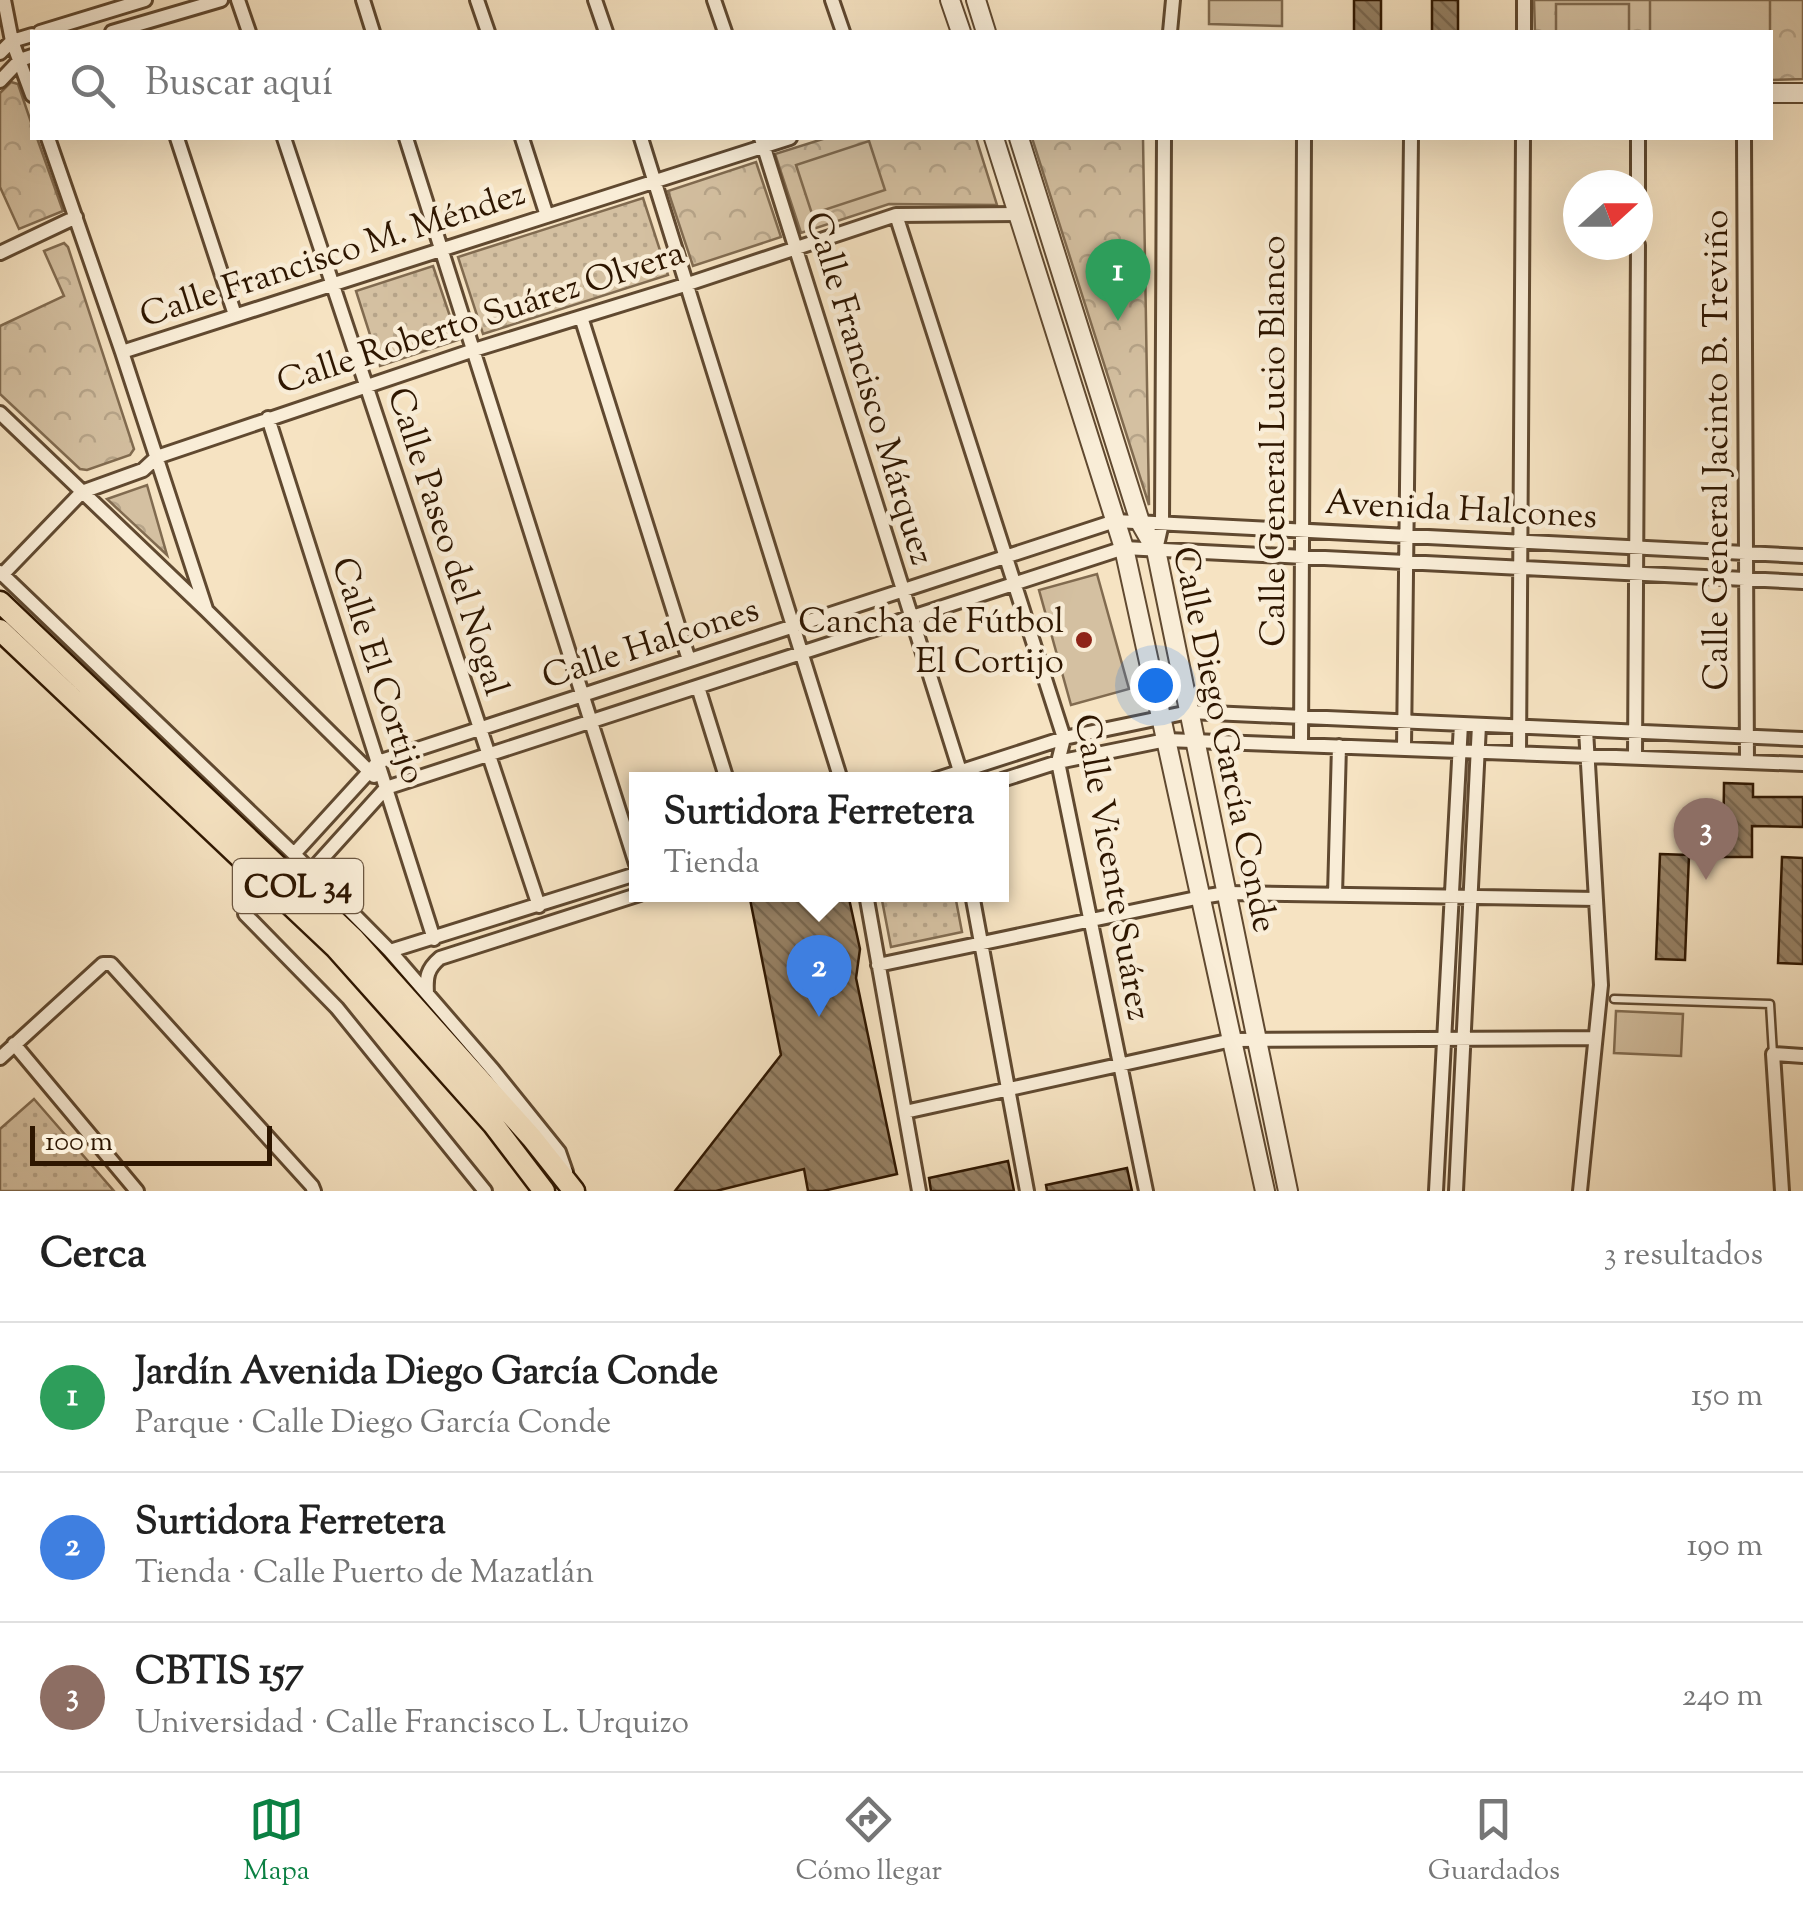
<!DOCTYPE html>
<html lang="es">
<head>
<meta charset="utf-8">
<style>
  :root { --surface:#fff; --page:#f6f6f6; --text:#222; --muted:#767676; --line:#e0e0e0; --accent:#0b8043 }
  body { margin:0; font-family:"Sorts Mill Goudy",serif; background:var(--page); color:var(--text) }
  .compass { position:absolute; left:1563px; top:170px; width:90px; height:90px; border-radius:50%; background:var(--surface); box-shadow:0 10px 40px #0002; rotate:69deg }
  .scale { position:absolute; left:30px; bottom:25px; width:242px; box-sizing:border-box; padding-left:10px; border:5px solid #2e1600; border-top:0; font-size:28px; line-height:35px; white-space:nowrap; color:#2e1600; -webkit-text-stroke:8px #f9edd7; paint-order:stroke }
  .you { position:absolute; left:1155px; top:685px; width:35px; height:35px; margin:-25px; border:8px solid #fff; border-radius:50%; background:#1a73e8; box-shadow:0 0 0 15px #1a73e833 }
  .badge { display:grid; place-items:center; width:65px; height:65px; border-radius:50%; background:var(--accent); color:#fff; font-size:32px; font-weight:700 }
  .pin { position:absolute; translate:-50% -82px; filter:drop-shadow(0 2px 5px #0008) }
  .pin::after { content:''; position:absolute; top:52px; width:35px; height:30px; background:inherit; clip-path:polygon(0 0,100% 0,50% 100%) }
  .popup { position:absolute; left:629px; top:772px; width:380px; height:130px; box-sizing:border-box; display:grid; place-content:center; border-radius:0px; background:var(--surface); filter:drop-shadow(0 2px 8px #0005); font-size:32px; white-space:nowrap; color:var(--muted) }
  .popup b { font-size:38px; color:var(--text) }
  .popup::after { content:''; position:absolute; left:50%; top:100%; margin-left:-20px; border:20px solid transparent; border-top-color:var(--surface) }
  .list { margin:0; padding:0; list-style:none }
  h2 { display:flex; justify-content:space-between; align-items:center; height:130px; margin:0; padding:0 40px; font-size:42px }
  h2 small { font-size:32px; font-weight:400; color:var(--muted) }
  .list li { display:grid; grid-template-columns:65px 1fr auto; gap:30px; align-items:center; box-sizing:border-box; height:150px; padding:0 40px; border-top:2px solid var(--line) }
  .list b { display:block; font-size:38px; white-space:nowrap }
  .list p { margin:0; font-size:32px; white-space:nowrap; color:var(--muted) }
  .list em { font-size:32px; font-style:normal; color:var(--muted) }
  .icon { flex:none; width:55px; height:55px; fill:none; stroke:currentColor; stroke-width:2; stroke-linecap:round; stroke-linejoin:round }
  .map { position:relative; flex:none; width:1803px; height:1191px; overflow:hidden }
  .search { position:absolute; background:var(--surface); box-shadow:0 10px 40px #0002; left:30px; right:30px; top:30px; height:110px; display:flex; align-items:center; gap:25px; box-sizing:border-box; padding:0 35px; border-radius:0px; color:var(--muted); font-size:38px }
  .sheet { height:580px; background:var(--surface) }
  nav { display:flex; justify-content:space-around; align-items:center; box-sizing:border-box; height:140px; border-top:2px solid var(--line); background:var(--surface); font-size:28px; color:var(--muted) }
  nav a { display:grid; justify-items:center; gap:5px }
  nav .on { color:var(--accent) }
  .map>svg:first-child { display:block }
  .grass { fill:url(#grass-dots); stroke:#816b50; stroke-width:2.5 }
  .forest { fill:url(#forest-crowns); stroke:#816b50; stroke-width:2.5 }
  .pitch { fill:#d4c0a1; stroke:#816b50; stroke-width:2.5 }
  .building { fill:url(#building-back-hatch); stroke:#2e1600; stroke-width:2.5 }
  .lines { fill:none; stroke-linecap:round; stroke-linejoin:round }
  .service-casing { stroke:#604930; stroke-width:11 }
  .minor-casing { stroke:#604930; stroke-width:18 }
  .tertiary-casing { stroke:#604930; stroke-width:22 }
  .primary-casing { stroke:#2e1600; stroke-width:25 }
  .service { stroke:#f9edd7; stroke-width:6 }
  .minor { stroke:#f9edd7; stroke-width:12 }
  .tertiary { stroke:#f9edd7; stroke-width:18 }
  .primary { stroke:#f6e3c2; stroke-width:20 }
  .poi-dot { fill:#8f2418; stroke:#f9edd7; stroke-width:4 }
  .labels { text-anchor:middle; stroke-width:9; stroke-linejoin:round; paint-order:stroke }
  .shield { fill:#f9edd7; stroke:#6b5640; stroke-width:2.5 }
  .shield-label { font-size:32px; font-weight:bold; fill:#2e1600 }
  .street-label { font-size:35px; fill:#2e1600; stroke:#f9edd7 }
  .poi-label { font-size:35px; fill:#2e1600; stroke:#f9edd7; text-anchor:end }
</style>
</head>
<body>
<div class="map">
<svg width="1803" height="1191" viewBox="0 0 1803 1191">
  <defs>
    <pattern id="grass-dots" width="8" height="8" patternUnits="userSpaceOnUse" patternTransform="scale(2.5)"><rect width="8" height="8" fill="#d4c0a1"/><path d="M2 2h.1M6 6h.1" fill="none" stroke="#b6a489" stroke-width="1.8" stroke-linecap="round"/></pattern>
    <pattern id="forest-crowns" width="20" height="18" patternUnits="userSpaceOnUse" patternTransform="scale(2.5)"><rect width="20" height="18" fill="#d4c0a1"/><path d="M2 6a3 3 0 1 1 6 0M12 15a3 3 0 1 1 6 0" fill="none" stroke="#b6a489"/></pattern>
    <pattern id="building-back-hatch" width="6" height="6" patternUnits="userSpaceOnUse" patternTransform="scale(2.5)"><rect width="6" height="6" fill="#968165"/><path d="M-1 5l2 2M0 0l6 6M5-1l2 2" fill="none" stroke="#7b6951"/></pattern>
  </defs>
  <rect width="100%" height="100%" fill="#f6e3c2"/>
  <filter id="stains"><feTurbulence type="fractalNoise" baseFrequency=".002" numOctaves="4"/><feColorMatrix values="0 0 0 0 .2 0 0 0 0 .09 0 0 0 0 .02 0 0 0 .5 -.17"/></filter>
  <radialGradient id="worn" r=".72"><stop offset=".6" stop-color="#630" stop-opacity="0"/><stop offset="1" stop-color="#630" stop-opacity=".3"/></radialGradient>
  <!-- grass -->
  <path class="grass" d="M643,198L668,275L483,334L458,257Z
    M433,266L458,340L380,366L356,291Z
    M881,895H955L962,932L891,947Z
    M34,1099L114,1191H0V1129Z"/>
  <!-- forest -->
  <path class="forest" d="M1534,0H1803V79L1771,80L1770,32H1535Z
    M11,82L18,84L32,125V138H37L63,211L19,229L0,187V93Z
    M826,138H976L997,205L889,204L801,233L775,154Z
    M1032,138H1143L1149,505Z
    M756,162L781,237L693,266L668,191Z
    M64,243L68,247L134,449L130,455L87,470L80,469L0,394V326L64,296L44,251Z
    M147,485L167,555L107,499Z"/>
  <!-- pitch -->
  <path class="pitch" d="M1209,0H1282V26L1209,24Z
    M1650,0H1770V32H1650Z
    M1556,4H1629V32H1556Z
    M869,141L885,190L812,214L796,165Z
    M1097,574L1129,689L1071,705L1039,590Z
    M1616,1011L1683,1014L1681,1056L1614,1053Z"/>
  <!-- building -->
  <path class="building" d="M1354,0H1381V32H1354Z
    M1432,0H1458V32H1432Z
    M1724,783L1753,784V797H1803V827L1752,826V857H1723Z
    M1660,854L1689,855L1685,960L1656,959Z
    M1782,857L1803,858V964L1778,963Z
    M749,894H848L860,949L856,978L897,1174L823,1191H808L804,1169L716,1191H675L781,1055Z
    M1008,1161L1014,1191H931L929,1178Z
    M1127,1168L1132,1191H1047L1046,1185Z"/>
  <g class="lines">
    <!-- service casing -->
    <g class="service-casing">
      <path id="service" d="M1614,999L1770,1004L1773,1054"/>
    </g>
    <!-- minor casing -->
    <g class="minor-casing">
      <path id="minor" d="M4,0L12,41L32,95
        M238,0L249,32
        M363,0L373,32
        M477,0L488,32
        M595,0L606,32
        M714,0L725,32
        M832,0L843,32
        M40,32L145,0
        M112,32L221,0
        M1170,32L1173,0
        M1524,32V0
        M0,53L12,41L32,35
        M0,81L20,60L32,56
        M48,138L122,352L206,609
        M177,138L235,315
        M284,138L539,906
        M406,138L636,864
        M522,138L547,216
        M641,138L841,780
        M761,138L960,771
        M1744,138L1747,761
        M896,215L1064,738L1058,762L1146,1191
        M1638,221V138
        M0,253L76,217
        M581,317L689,660
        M122,352L790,138
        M0,413L206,610L374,776
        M268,418L434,939
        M1156,550L1162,523L1164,138
        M0,572L294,854L390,951L493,1070L559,1152L566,1172
        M2,575L82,492L143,470L157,457L474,350L688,284L896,215L1018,214
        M698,687L727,780
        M1301,745L1304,138
        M1404,748L1411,138
        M1519,753L1523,138
        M1635,757L1638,245
        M934,780L1064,738L1189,712L1803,739
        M1002,780L1058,762L1166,740L1803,764
        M294,854L378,762L1115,521L1803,556
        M311,871L386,788L1124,548L1803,582
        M866,894L919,1191
        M972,894L1027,1191
        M1335,895L1339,746
        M245,914L337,1008L485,1191
        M390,951L636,874
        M878,965L1201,897L1227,893L1596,899
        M427,993C426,977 427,969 440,958L640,894
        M14,1044L137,1191
        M0,1058L103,964H111L312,1186L314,1191
        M905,1112L1232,1040L1595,1038
        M1436,1191L1461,724
        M1456,1191L1479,725
        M1580,1191L1601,985L1586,730
        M1782,1191L1773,1054L1803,1056"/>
    </g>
    <!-- tertiary casing -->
    <g class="tertiary-casing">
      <path id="tertiary" d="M950,0L961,32
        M976,0L986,32
        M1770,93H1803
        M994,138L1124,548L1265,1191
        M1019,138L1140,522L1156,550L1288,1191"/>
    </g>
    <!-- primary casing -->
    <g class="primary-casing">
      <path id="primary" d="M0,602L353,938L532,1138L574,1191
        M0,630L336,948L493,1124L544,1191"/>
    </g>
    <!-- service -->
    <use href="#service" class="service"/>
    <!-- minor -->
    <use href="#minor" class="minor"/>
    <!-- tertiary -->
    <use href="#tertiary" class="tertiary"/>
    <!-- primary -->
    <use href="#primary" class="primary"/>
  </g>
  <!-- markers -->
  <circle class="poi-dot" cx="1084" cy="640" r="10"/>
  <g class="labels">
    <!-- shield labels -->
    <rect class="shield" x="233" y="859" width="130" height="54" rx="8"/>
    <g class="shield-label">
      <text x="298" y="897">COL 34</text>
    </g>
    <!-- street labels -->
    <g class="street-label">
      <text transform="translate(332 253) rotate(-18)" y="12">Calle Francisco M. Méndez</text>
      <text transform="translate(480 316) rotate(-18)" y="12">Calle Roberto Suárez Olvera</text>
      <text transform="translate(871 388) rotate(73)" y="12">Calle Francisco Márquez</text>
      <text transform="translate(1272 441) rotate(-90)" y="12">Calle General Lucio Blanco</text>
      <text transform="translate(1715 450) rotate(-90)" y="12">Calle General Jacinto B. Treviño</text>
      <text transform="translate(1461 508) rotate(3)" y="12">Avenida Halcones</text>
      <text transform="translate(449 541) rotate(72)" y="12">Calle Paseo del Nogal</text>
      <text transform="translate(650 642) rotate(-18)" y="12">Calle Halcones</text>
      <text transform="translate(380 670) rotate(72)" y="12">Calle El Cortijo</text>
      <text transform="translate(1226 739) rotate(78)" y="12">Calle Diego García Conde</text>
      <text transform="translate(1114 867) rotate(80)" y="12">Calle Vicente Suárez</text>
    </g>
    <!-- poi labels -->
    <g class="poi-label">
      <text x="1064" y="632">Cancha de Fútbol<tspan x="1064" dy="40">El Cortijo</tspan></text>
    </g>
  </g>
  <rect width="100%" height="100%" filter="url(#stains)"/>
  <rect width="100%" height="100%" fill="url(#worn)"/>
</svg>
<svg class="compass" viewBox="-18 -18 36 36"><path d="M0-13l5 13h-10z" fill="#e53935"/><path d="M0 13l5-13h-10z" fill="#767676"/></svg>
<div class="scale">100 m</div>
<div class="you"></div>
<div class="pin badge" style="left:1118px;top:321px;background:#2e9e5b">1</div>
<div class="pin badge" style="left:819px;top:1017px;background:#3f7fe0">2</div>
<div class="popup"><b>Surtidora Ferretera</b>Tienda</div>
<div class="pin badge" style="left:1706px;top:880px;background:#8d6e63">3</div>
<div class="search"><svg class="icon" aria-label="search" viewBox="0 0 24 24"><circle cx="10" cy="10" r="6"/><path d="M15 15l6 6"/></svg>Buscar aquí</div>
</div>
<section class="sheet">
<h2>Cerca<small>3 resultados</small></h2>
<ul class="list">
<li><span class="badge" style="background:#2e9e5b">1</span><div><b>Jardín Avenida Diego García Conde</b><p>Parque · Calle Diego García Conde</p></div><em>150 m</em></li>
<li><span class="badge" style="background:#3f7fe0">2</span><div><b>Surtidora Ferretera</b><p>Tienda · Calle Puerto de Mazatlán</p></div><em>190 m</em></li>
<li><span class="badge" style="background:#8d6e63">3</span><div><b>CBTIS 157</b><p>Universidad · Calle Francisco L. Urquizo</p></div><em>240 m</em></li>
</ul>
</section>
<nav>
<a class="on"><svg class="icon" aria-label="map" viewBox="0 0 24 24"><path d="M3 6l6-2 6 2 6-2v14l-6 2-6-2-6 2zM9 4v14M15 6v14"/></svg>Mapa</a>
<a><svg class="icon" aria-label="directions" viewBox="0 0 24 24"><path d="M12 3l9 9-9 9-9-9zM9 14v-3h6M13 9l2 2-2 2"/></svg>Cómo llegar</a>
<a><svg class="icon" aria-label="saved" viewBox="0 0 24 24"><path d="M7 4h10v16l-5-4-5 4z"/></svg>Guardados</a>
</nav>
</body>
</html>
